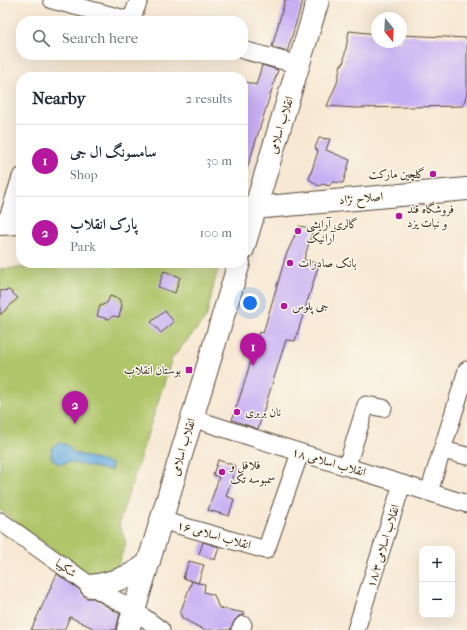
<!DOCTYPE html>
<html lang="en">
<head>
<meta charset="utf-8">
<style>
  :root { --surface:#fff; --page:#f2f2f3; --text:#1f2937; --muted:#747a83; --line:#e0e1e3; --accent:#b5179e }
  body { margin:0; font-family:"IM FELL French Canon",Amiri,serif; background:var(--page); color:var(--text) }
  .controls { position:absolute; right:12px; bottom:12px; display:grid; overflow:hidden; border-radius:8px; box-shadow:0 4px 16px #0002 }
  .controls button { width:36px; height:36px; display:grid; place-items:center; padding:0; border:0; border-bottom:1px solid var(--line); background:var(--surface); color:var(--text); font:20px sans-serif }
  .compass { position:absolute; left:371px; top:12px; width:36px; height:36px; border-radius:50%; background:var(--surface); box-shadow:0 4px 16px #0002; rotate:162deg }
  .you { position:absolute; left:250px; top:303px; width:14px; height:14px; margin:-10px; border:3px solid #fff; border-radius:50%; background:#1a73e8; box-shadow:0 0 0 6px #1a73e833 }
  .badge { display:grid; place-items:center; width:26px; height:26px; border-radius:50%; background:var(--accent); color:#fff; font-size:13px; font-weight:700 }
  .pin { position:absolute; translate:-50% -33px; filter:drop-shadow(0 1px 2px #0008) }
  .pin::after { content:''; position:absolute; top:21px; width:14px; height:12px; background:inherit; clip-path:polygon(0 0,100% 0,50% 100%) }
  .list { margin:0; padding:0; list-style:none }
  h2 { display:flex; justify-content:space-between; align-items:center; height:52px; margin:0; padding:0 16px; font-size:17px }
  h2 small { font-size:13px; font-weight:400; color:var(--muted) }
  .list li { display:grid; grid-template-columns:26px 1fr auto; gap:12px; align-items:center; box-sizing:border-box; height:72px; padding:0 16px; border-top:1px solid var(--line) }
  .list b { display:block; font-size:15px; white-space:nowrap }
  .list p { margin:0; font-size:13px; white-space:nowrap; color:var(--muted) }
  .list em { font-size:13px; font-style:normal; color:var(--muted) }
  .icon { flex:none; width:22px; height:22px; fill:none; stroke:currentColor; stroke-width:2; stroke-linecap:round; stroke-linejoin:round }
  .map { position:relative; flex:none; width:467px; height:630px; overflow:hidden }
  .search { position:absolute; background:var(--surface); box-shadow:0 4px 16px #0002; left:16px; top:16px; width:232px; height:44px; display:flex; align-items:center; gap:10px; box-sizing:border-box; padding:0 14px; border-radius:16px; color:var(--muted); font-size:15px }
  .panel { position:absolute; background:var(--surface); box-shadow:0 4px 16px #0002; left:16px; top:72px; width:232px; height:196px; border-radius:16px }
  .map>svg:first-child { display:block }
  .green { fill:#afc569; stroke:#757844 }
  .water { fill:#66aadb; stroke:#506a7c }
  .building { fill:#c7aff4 }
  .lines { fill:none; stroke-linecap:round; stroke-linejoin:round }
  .minor-casing { stroke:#574639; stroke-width:19 }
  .major-casing { stroke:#574639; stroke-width:24 }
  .minor { stroke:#fff; stroke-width:17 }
  .major { stroke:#fff; stroke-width:22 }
  .poi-dot { fill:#b5179e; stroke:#fbf7ec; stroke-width:1.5 }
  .labels { text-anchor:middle; stroke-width:3; stroke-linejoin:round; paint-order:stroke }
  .street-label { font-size:12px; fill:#3b2a1e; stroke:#fbf7ec }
  .poi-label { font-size:12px; fill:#3b2a1e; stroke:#fbf7ec; text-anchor:start }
</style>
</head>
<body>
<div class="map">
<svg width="467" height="630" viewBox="0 0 467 630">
  <rect width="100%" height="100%" fill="#fbf7ec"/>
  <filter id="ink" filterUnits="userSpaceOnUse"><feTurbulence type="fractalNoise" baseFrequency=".025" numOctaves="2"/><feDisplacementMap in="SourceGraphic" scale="8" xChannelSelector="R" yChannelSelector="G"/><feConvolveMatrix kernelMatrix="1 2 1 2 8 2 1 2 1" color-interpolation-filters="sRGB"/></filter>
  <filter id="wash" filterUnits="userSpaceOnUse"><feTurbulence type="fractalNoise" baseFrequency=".012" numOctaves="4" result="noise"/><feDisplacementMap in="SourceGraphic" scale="16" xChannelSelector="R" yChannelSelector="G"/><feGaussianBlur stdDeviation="0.9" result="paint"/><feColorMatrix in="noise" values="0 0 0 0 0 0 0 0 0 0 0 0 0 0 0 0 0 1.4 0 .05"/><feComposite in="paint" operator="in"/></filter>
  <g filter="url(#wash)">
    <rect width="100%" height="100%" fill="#f7e8d3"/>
    <!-- green -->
    <path class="green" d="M107,263H219L206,318L172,358L119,523L126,543L116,570L91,578L0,510V269Z"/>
    <!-- water -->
    <path class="water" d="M60,443C66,443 70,446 72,452L112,464L111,471L68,462C52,470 43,448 60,443Z"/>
    <g id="blocks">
      <!-- building -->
      <path class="building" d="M285,0H303L287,52L272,47Z
        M349,31L377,34V42H401V35L467,38V93L463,106L355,108L327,106L337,83L341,64L343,65Z
        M262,65L278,70L246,172H243V81L256,85Z
        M319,138L330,139L326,150L350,160L343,183L333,182L329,186L323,184L319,186L309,179L318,151L315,148Z
        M299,226L313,229L304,260L319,264L295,341L286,340L258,429L232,420L245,381L259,332L263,333L286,255Z
        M164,271L180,277L175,293L158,287Z
        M9,290L18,298L0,315V291Z
        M110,296L119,299L122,306L119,317L113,316L109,319L97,316L100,306L107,303Z
        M165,311L174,322L161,333L151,322Z
        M218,460L236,466L226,496L234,499L229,516L208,510L219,477L213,475Z
        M203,542L219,547L215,560L199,554Z
        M189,561L204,565L198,583L205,584L204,592L214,595L219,608L245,613L244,615L239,616L235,620L230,630H204L182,618L180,613L192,581L198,583L183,578Z
        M57,574L80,590L82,594L86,598H93L120,614L116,630H97L70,617L64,630H31Z"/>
    </g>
  </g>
  <g filter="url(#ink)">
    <use href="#blocks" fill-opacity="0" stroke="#574639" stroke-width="1"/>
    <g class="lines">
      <!-- minor casing -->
      <g class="minor-casing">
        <path id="minor" d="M52,0L133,21
          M131,20L139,0
          M243,50L299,65
          M6,224L21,177
          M192,418C283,448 375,475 467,504
          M442,450L467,456
          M347,466L366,405L383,408
          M429,492L467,370
          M161,520L266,550L300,453
          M0,521L91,586L134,610L161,630
          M240,630L243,625
          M356,630L402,484"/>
      </g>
      <!-- major casing -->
      <g class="major-casing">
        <path id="major" d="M243,209L467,189
          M0,224L21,223
          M243,249L318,0
          M91,586C112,583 133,577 149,562
          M128,630L239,263"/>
      </g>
      <!-- minor -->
      <use href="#minor" class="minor"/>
      <!-- major -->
      <use href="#major" class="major"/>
    </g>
  </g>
  <!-- markers -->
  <g class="poi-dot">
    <circle cx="433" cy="174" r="4"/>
    <circle cx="399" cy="216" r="4"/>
    <circle cx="298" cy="231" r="4"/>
    <circle cx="290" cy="263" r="4"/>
    <circle cx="284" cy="306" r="4"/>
    <rect x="185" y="366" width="8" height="8" rx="2"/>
    <circle cx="237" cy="412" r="4"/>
    <circle cx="222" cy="472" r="4"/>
  </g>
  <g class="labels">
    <!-- street labels -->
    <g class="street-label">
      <text transform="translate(281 125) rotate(-73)" y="4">انقلاب اسلامی</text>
      <text transform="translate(361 198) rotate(-5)" y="4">اصلاح نژاد</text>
      <text transform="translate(183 447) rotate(-73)" y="4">انقلاب اسلامی</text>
      <text transform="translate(329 462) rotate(16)" y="4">۱۸ انقلاب اسلامی</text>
      <text transform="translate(214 535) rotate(16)" y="4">۱۶ انقلاب اسلامی</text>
      <text transform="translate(383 546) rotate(-73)" y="4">۱۸/۳ انقلاب اسلامی</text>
      <text transform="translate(66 568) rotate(36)" y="4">شکیبا</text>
    </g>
    <!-- poi labels -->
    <g class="poi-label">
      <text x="425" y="178" text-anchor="end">گلچین مارکت</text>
      <text x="407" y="213">فروشگاه قند<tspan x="407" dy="14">و نبات یزد</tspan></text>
      <text x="306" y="228">گالری آرایشی<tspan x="306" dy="14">آرانیک</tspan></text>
      <text x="298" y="267">بانک صادرات</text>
      <text x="292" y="310">جی پلوس</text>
      <text x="181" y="374" text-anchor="end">بوستان انقلاب</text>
      <text x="245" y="416">نان بربری</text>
      <text x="230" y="469">فلافل و<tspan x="230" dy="14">سمبوسه تک</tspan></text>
    </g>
  </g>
</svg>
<div class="controls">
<button>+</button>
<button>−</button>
</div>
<svg class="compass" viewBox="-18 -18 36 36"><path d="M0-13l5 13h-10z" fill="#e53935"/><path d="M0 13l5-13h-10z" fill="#747a83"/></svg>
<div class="you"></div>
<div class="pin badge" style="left:253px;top:366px">1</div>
<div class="pin badge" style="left:75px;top:424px">2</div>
<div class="search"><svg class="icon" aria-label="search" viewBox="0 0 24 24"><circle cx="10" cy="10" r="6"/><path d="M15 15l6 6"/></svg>Search here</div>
<section class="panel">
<h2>Nearby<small>2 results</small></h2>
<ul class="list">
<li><span class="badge">1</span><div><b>سامسونگ ال جی</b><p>Shop</p></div><em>30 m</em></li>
<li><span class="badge">2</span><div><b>پارک انقلاب</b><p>Park</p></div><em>100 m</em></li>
</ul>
</section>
</div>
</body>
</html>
